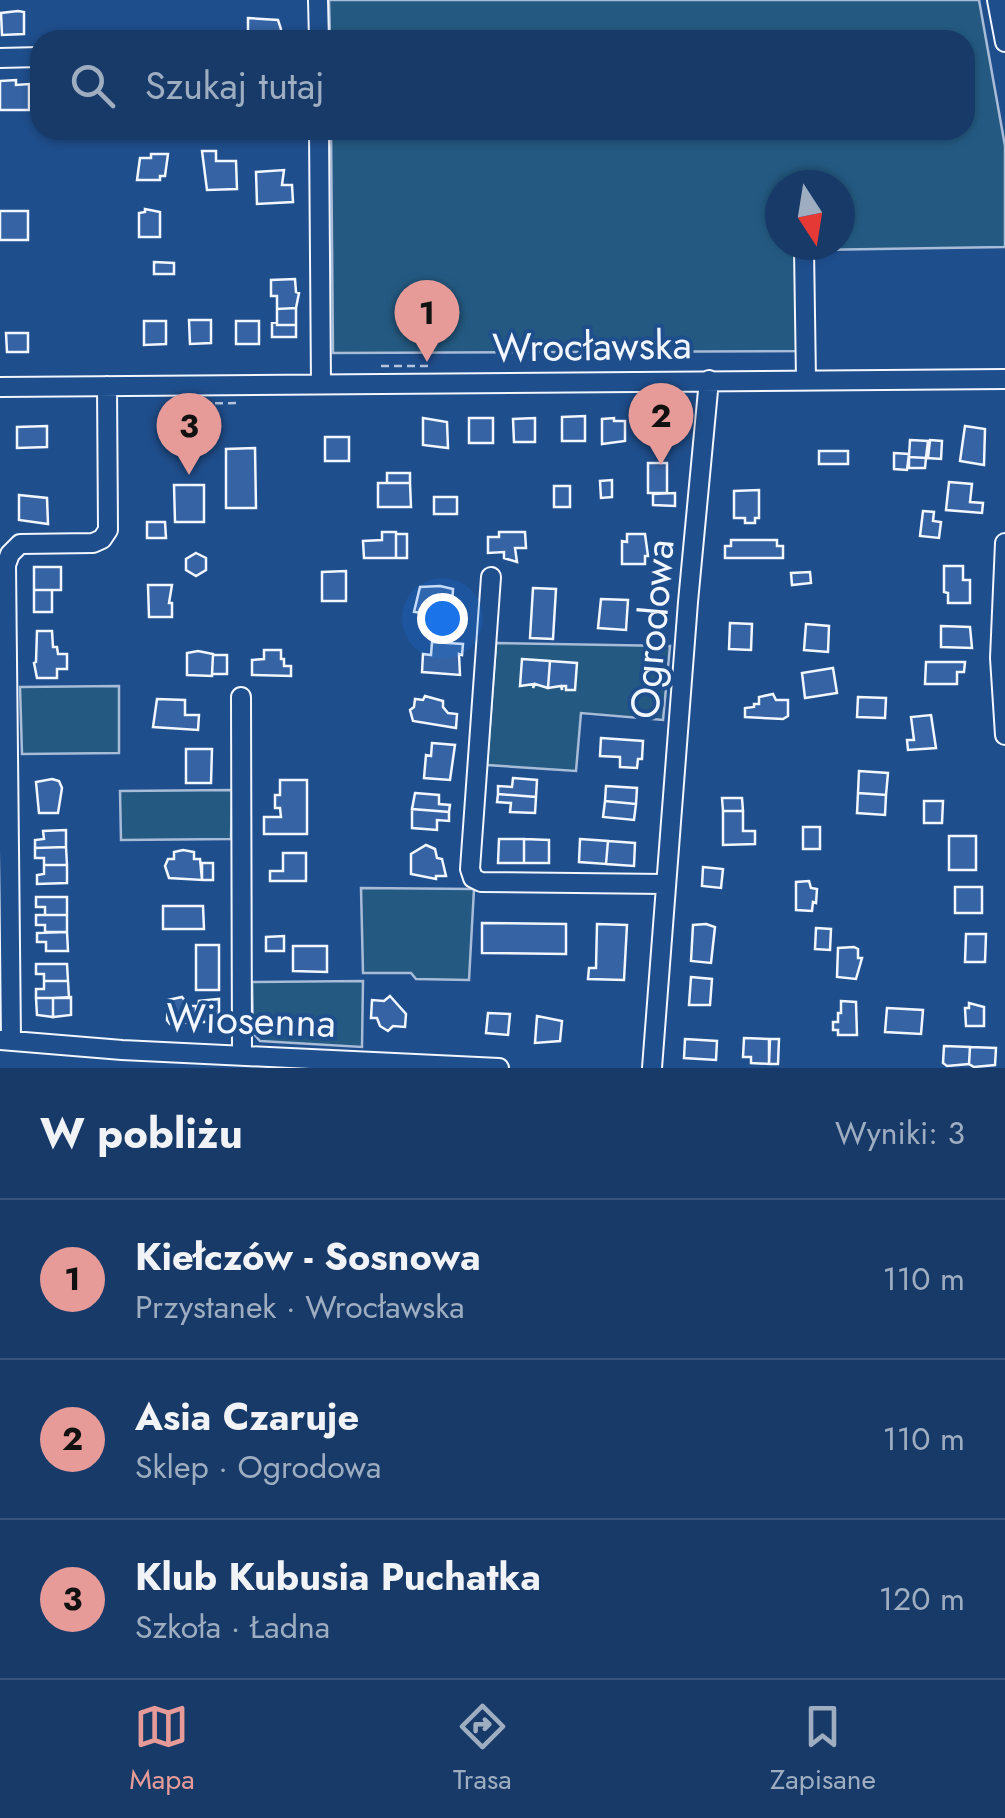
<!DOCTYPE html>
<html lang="pl">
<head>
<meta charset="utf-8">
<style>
  :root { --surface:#173a69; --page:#20416f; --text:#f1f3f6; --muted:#9eadc0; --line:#36547d; --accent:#e69b98 }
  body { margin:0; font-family:Jost,sans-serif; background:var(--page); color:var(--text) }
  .compass { position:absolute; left:765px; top:170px; width:90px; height:90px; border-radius:50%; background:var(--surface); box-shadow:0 2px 8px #0004; rotate:168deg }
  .you { position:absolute; left:442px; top:618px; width:35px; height:35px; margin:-25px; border:8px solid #fff; border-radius:50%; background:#1a73e8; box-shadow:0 0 0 15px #1a73e833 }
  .badge { display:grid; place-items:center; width:65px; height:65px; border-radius:50%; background:var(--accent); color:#111; font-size:32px; font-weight:700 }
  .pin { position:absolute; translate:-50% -82px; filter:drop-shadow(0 2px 5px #0008) }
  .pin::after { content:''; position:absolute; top:52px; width:35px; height:30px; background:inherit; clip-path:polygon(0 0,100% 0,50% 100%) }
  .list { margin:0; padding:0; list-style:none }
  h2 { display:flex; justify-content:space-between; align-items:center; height:130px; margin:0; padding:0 40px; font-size:42px }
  h2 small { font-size:32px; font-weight:400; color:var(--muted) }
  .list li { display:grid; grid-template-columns:65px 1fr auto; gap:30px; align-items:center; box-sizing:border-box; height:160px; padding:0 40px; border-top:2px solid var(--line) }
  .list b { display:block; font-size:38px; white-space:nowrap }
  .list p { margin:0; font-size:32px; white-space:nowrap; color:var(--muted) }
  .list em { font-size:32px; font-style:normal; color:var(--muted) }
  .icon { flex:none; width:55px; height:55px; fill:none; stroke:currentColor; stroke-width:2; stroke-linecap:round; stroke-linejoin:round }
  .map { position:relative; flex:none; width:1005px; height:1068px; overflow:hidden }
  .search { position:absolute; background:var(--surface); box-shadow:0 2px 8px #0004; left:30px; right:30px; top:30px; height:110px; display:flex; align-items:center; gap:25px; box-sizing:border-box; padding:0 35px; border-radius:30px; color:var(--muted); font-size:38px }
  .sheet { height:610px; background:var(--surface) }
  nav { display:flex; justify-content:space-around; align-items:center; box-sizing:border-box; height:140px; border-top:2px solid var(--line); background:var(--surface); font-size:28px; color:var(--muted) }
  nav a { display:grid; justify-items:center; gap:5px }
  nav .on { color:var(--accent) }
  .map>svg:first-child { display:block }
  .green { fill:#245a82; stroke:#a8bbd7; stroke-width:2.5; fill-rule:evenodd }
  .building { fill:#3563a3; stroke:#f2f6ff; stroke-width:2.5 }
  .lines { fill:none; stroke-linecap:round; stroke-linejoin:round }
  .minor-casing { stroke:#f2f6ff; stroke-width:22 }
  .path { stroke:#b3c4dc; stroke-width:2.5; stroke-dasharray:8 5; stroke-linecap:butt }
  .minor { stroke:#1f4e8c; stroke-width:18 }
  .labels { text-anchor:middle; stroke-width:8; stroke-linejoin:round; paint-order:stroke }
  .street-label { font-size:40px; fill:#f2f6ff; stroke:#1f4e8c }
</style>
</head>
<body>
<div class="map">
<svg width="1005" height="1068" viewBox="0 0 1005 1068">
  <rect width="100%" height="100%" fill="#1f4e8c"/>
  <!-- green -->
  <path class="green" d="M329,0H979L1005,146V247L813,250V351L333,353L331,130H965V40H330ZM780,185H840V245H780Z
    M496,643L670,646L663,720L581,713L576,771L487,765Z
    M119,686V753L22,754L20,687Z
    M232,790L231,839L121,840L120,791Z
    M361,888L474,889L469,980L416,979L411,973H363Z
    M363,981L362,1047L260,1041L253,1033L252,982Z"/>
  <!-- building -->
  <path class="building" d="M18,11L24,12V34L2,35L1,13Z
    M248,18L278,20L281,29L278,40H248Z
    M16,80V85L29,84V110H0V81Z
    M202,151H216V161H236L237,189L207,190Z
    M151,154H168L165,176H160V180H137L140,158H151Z
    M284,170L282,185H292L293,202L257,204L256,172Z
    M145,209L160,212V237H139V213L145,212Z
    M0,211H28V240H0Z
    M154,262L174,263V274H154Z
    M295,279L296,292L299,293L296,308L277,309V296H271V280Z
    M296,308V325H277V309Z
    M189,320H211V343L190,344Z
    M144,321H166V344L144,345Z
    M236,321H259V344H236Z
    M277,322V325H296V337H272V323Z
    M6,333H28V352H7Z
    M585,416V441H562V417Z
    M423,418L447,422L448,448L423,445Z
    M469,418H493V443H469Z
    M535,418V442H514L513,419Z
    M614,418V421H625V441L602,444V419Z
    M47,426V447L17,448V427Z
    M965,426L985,429L984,465L960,461Z
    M325,437H349V461H325Z
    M910,440L928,441L926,458L909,457Z
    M930,440L942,441L941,459L928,458Z
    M255,448L256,508H226V449Z
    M819,451H848V464H819Z
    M894,453L909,454L907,470L894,469Z
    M909,457L926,458L925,468H909Z
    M648,463H667V493H648Z
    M387,473H410V483H387Z
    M612,480V497L601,498L600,481Z
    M949,482L972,484L970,502L983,503L982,513L946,510Z
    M378,483H410L411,507H378Z
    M174,485H204V522H175Z
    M554,486H570V507H554Z
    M759,490V518H755V523H745V518H734V491Z
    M675,493V506L653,505V494Z
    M19,495L47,498L48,524L19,520Z
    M434,497H457V514H434Z
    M923,511L934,512L933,521L941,522L939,538L920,536Z
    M147,522H165L166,538H147Z
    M382,532H396V558H364L363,541L382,540Z
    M499,532H525L526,548H515L517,562L504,558V552L488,553V537H499Z
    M396,534H407V558H396Z
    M627,534H645L648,556H645V564H622V541L627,542Z
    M731,540H777V546H783V558H725V546H731Z
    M196,553L206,558V570L196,576L186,570V559Z
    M944,566H963V580H970V603H948V593L944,592Z
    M34,567H61V590H34Z
    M346,571V601H322V572Z
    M810,572L811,583L792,585L791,573Z
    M148,585H172L169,603H172V617H149Z
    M440,586L453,589L452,605H446L445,615L414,612L420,587Z
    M533,588L556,589L553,639L530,638Z
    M34,590H52V612H34Z
    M601,599L628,600L626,630L598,628Z
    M446,605L462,606L460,624L441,623Z
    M730,623L752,624L751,650L729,649Z
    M806,624L829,626L828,652L804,650Z
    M941,626L970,627L972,648L941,647Z
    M37,631H52L53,647H57L58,654H67V669H57V678H37L34,663L36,662Z
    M432,642L463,644L462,655L459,654L460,675L422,672L423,654L431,655Z
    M264,650H281V659H284V666H291V676L252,675V660L264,659Z
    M198,651L213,654L212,676L187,675V653Z
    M213,655H227V674H212Z
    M522,659L550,661L548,688L535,684L533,688L534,684L520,686Z
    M550,661L577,663L575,690H566V686H562V690L561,686L548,688Z
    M926,662H965L964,672H957V684H925Z
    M833,668L837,693L805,698L802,673Z
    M773,694L776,700H788V716L783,719L745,717V708L754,707V704H759V697Z
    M425,696L443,701V707L448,713L457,714L456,728L413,721L410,710L414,707L415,699L423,700Z
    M858,697L886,698L885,718L857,717Z
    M157,699L185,700V715H199L198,730L153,727Z
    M931,715L936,748L908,750L907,740H914L911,717Z
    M601,738L643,741L642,759H638L637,768L620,767V757L600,756Z
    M432,743L455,745L450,780L424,778L426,755L431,756Z
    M186,749H212L211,783H186Z
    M859,771L888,773L886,795L858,793Z
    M513,778L537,780L536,797L498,794V786L512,787Z
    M52,779L59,781L62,788L58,813H39L36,782Z
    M280,780H307V834H264V817H281L280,808H275V795H280Z
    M606,786L637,788L636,804L605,801Z
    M415,793L439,795V804L450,805L449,812L412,809Z
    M858,793L886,795L885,815L857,813Z
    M498,794L536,797L535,813L510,812L511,803L497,802Z
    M722,798H742L743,811H723Z
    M605,801L636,804L634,820L603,817Z
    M924,801H943L942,823H924Z
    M412,809L449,812V821L437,820V830L412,828Z
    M723,811H743V831H755V844L723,845Z
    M803,827H820V849H803Z
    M66,830V847L35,848V840L44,839L43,831Z
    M949,836H976V870H949Z
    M499,839H524V863H498Z
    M524,839L549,840V863H524Z
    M580,839L608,841L606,864L579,862Z
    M608,841L635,843L634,866L606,864Z
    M426,845L435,849L437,858L442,859L446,876H436V879L411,874V854Z
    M66,847L67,865H44V858H35V848Z
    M183,850L194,852V859H200L202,880L169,878L165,866L168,859H174V852Z
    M283,853H306V881H270V871H283Z
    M202,863H213V880H202Z
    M44,865H67V883L37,884V875L44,874Z
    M703,867L723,869L721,888L702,886Z
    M809,881L811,888L817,889L816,903L813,902L812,911L796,910V882Z
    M955,887H982V913H955Z
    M36,897H67V915H45V907H36Z
    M163,906H203L204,929H163Z
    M36,915H67V932H45V925H36Z
    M482,923L566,924V954L482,953Z
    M597,924L627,925L624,980L588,979L589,968H596Z
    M706,924L715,927L711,963L691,961L693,925Z
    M816,928L831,929L830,950L815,949Z
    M67,932L68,951H46V942H37V933Z
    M966,934H986L985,962H965Z
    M284,936V951H266V937Z
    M196,945H219V990H196Z
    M293,946H327V972L293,971Z
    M854,947L858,949V958H862L856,979L837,977L838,948Z
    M36,964H67L68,981H44V974H36Z
    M691,977L712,979L710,1005H689Z
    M44,981H68L69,998H36V989H44Z
    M390,996L406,1014L405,1027L393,1026L388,1031L380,1026L377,1018H371L372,1000L384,1001Z
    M71,997V1015L53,1017V998Z
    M182,997L189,1006H196V1022L170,1024L167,1020L168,1000Z
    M36,998H53V1017L37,1015Z
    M219,999V1022H196L199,1001Z
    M841,1001L856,1002L857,1035H838V1030H833V1022H838V1013H841Z
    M969,1003L984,1007V1026H966L965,1008H969Z
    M887,1008L923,1010L921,1034L885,1032Z
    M488,1013L510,1014L508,1035L486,1033Z
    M537,1016L562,1021L560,1041L535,1043Z
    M744,1038L769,1039V1064L751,1063V1057H743Z
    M685,1039L717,1041L716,1060L684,1058Z
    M770,1039H779L778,1064H769Z
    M944,1046L970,1047L969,1064L947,1066L943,1063Z
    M970,1047L996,1048L995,1065L974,1067L969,1064Z"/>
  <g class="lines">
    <!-- minor casing -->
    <g class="minor-casing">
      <path id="minor" d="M318,0L319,40
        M997,0L1005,42
        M0,58L40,57
        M319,130L321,384
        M804,249L806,380
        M0,387L1005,379
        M1005,543L1000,658L1005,735
        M491,577L470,869L473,878L481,882L665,884
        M241,697L242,1054
        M0,1040L122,1050L499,1068
        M11,1040L6,565L10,554L20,544L93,543L102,539L108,530L107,386
        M652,1068L688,602L709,380"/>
    </g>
    <!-- path -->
    <path class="path" d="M381,366H428
      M176,404L238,403"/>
    <!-- minor -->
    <use href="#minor" class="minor"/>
  </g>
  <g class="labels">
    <!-- street labels -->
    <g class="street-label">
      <text transform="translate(592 346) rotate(-1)" y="14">Wrocławska</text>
      <text transform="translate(652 629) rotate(-85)" y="14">Ogrodowa</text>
      <text transform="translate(251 1020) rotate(2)" y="14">Wiosenna</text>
    </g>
  </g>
</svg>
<svg class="compass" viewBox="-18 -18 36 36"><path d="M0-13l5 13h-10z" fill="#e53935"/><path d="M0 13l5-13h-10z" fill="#9eadc0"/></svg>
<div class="you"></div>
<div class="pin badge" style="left:427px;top:362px">1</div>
<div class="pin badge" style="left:661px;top:465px">2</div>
<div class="pin badge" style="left:189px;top:475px">3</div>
<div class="search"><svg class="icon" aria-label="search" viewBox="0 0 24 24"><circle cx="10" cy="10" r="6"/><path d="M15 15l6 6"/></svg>Szukaj tutaj</div>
</div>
<section class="sheet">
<h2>W pobliżu<small>Wyniki: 3</small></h2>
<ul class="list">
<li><span class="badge">1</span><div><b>Kiełczów - Sosnowa</b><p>Przystanek · Wrocławska</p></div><em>110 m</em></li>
<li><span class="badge">2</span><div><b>Asia Czaruje</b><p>Sklep · Ogrodowa</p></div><em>110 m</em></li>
<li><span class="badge">3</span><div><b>Klub Kubusia Puchatka</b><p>Szkoła · Ładna</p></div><em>120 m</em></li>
</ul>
</section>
<nav>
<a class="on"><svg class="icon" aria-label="map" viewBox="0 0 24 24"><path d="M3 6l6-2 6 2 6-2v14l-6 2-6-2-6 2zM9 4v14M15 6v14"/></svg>Mapa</a>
<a><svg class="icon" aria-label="directions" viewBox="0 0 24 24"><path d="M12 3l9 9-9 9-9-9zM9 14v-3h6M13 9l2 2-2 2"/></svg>Trasa</a>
<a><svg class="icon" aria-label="saved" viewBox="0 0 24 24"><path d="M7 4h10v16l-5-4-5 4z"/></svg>Zapisane</a>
</nav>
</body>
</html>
